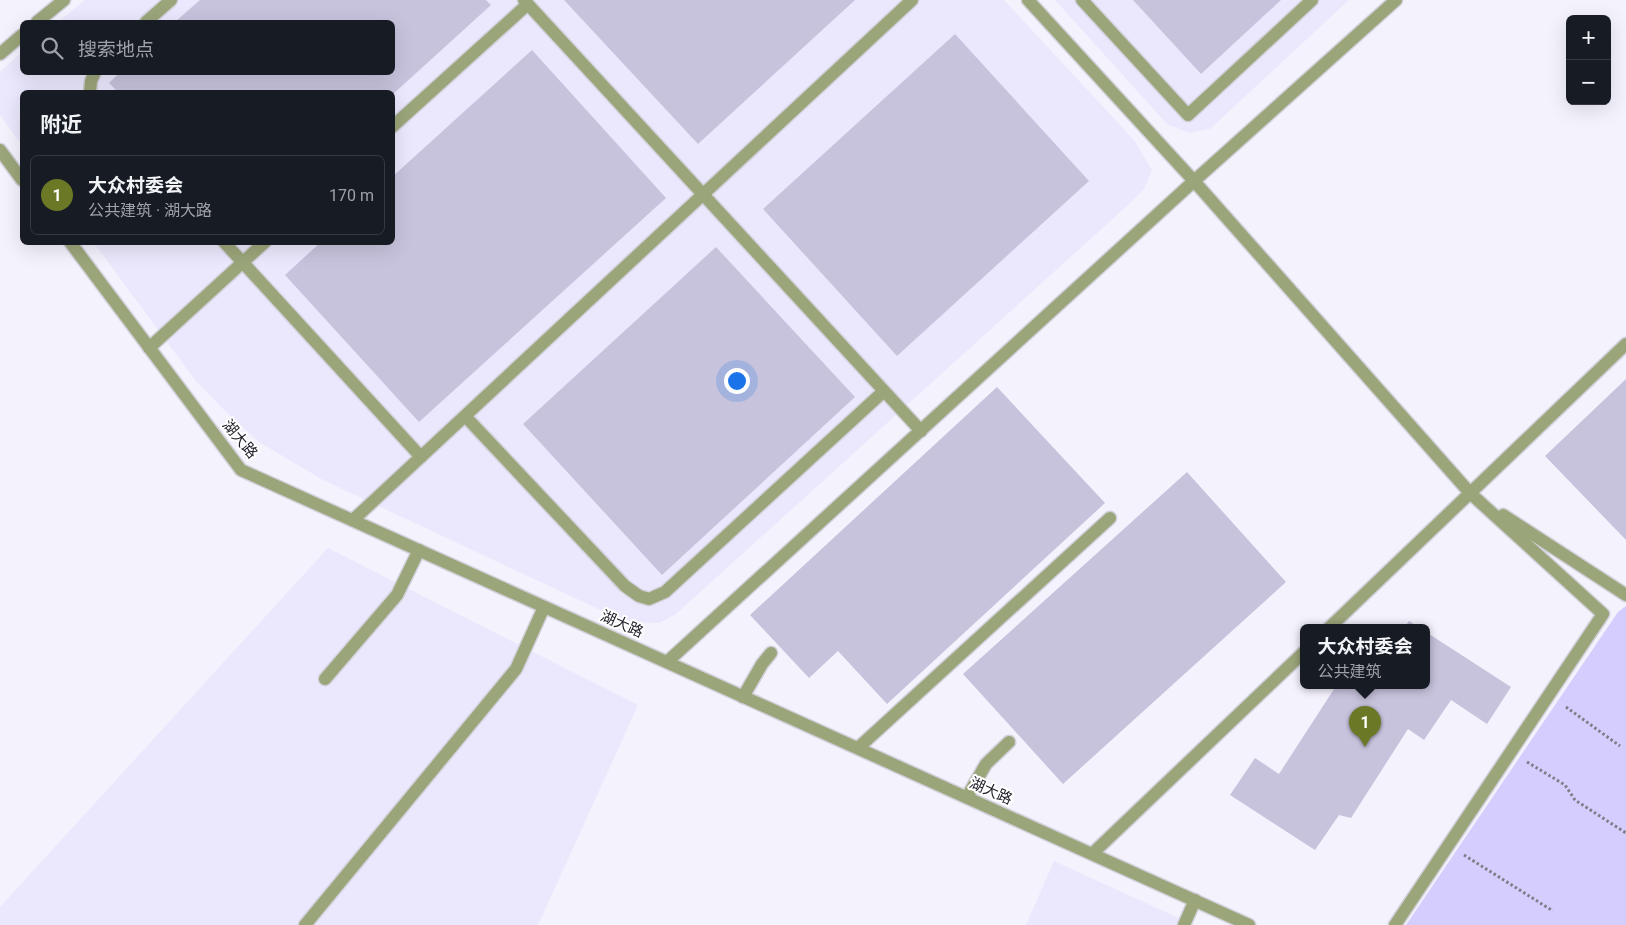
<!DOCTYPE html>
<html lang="zh">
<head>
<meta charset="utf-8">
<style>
  :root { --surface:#171b24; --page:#242831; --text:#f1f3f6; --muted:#9ea1a6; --line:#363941; --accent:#6b7926 }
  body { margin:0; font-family:Roboto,"Noto Sans SC",sans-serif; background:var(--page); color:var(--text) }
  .controls { position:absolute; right:15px; top:15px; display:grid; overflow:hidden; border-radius:8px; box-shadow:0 5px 20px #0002 }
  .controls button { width:45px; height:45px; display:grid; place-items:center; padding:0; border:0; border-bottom:1px solid var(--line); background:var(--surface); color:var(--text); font:25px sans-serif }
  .you { position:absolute; left:736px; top:380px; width:18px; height:18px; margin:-12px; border:4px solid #fff; border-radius:50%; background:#1a73e8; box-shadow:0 0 0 8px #1a73e833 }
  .badge { display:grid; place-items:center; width:32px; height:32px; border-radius:50%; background:var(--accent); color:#fff; font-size:16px; font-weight:700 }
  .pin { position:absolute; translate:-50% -41px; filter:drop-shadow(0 1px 2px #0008) }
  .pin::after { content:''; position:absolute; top:26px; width:18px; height:15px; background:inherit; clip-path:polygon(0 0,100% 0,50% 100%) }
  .popup { position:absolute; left:1300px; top:624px; width:130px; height:65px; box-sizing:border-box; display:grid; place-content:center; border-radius:8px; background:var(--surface); filter:drop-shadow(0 1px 4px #0005); font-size:16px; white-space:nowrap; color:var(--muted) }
  .popup b { font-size:19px; color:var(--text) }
  .popup::after { content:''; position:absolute; left:50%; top:100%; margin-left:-10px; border:10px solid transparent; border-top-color:var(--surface) }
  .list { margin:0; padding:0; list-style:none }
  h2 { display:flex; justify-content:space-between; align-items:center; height:65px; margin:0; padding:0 20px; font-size:21px }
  h2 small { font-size:16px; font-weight:400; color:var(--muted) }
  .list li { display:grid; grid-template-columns:32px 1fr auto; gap:15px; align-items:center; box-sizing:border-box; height:80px; margin:0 10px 10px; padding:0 10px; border:1px solid var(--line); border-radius:8px }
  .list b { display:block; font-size:19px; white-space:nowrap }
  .list p { margin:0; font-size:16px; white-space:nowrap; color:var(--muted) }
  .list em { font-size:16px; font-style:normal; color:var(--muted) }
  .icon { flex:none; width:28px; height:28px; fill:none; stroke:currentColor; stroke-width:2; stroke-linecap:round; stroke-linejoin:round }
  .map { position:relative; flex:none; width:1626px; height:925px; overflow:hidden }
  .search { position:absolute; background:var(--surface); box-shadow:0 5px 20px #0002; left:20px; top:20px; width:375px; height:55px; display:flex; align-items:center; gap:12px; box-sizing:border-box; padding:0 18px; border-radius:8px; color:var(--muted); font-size:19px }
  .panel { position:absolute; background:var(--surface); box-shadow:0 5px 20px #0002; left:20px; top:90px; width:375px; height:155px; border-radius:8px }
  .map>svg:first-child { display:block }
  .built { fill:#ebe8fd }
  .green { fill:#d5cdfd }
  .building { fill:#c7c3dd }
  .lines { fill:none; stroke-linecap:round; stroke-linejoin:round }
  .lane-casing { stroke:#d1d0db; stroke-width:15 }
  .street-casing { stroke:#d1d0db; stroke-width:15 }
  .path { stroke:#7f7d88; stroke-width:3; stroke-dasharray:2.5 2.5; stroke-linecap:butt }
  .lane { stroke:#9ba57a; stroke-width:12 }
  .street { stroke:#9ba57a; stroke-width:12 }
  .labels { text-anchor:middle; stroke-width:4; stroke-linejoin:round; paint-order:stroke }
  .street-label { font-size:15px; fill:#1f1d27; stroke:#fff }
</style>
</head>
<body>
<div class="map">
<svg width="1626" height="925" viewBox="0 0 1626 925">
  <rect width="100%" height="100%" fill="#f3f2fd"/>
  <!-- built -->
  <path class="built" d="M85,0H1004L1134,140L1152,170L1144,189L1128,205L676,614L659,623L626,622L323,480L259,442L226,412L195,380L94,243L392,242V92H22V145L0,115V72L22,52V72H392V22H58Z
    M1055,0H1349L1210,129L1189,133L1167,124Z
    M328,548L638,705L538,925H0V907Z
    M1054,861L1194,925H1026Z"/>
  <!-- green -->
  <path class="green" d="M1626,606V925H1406L1618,612Z"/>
  <!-- building -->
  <path class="building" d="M200,0H486L491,5L392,95V92H118L109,83L120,72H392V22H175Z
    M564,0H855L698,144Z
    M1133,0H1281L1201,74Z
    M955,34L1089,181L897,356L763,209Z
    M532,50L666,198L419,422L285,275L321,242H392V177Z
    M716,247L855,397L662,575L523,424Z
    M1626,379V540L1545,456Z
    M997,387L1105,503L887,704L838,651L809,678L750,615Z
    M1187,472L1286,582L1063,784L963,674Z
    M1409,621L1420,628H1404Z
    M1426,632L1511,687L1487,724L1451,700L1424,740L1408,729L1351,818L1339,815L1315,850L1230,795L1255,758L1279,774L1336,686H1426Z"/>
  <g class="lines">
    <!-- lane casing -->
    <g class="lane-casing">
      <path id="lane" d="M524,0L921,431
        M1082,0L1188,115L1312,0
        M146,22L171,0
        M90,92L91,81L95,72
        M392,127L528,4
        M224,242L421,457
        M149,348L265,242
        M465,416L625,586L639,596L649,599L665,592L884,391
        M1503,515L1626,595
        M353,520L912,0
        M325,679L397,595L419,550
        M743,697L762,664L771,653
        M858,748L1110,518
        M967,797L986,764L1009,742
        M305,925L516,669L544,607
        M1184,925L1195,900
        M1395,925L1603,614L1470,493"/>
    </g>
    <!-- street casing -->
    <g class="street-casing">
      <path id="street" d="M1028,0L1194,181L1470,493
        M37,22L64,0
        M0,54L22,35
        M0,150L22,180
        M70,242L241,470L1249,925
        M1329,628L1626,344
        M667,662L1194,181L1396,0
        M1092,854L1304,652"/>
    </g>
    <!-- path -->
    <path class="path" d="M1566,707L1620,746
      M1527,762L1565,785L1575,800L1626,833
      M1464,855L1553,911"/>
    <!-- lane -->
    <use href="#lane" class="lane"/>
    <!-- street -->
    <use href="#street" class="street"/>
  </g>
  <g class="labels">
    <!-- street labels -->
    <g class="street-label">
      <text transform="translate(240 439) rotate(50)" y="5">湖大路</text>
      <text transform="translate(622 624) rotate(24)" y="5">湖大路</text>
      <text transform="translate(991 791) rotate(24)" y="5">湖大路</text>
    </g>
  </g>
</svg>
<div class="controls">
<button>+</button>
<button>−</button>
</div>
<div class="you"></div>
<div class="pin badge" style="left:1365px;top:747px">1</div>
<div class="popup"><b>大众村委会</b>公共建筑</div>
<div class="search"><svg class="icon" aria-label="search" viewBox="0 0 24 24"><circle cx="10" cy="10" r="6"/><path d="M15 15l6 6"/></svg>搜索地点</div>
<section class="panel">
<h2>附近<small></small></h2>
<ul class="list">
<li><span class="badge">1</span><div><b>大众村委会</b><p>公共建筑 · 湖大路</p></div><em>170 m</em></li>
</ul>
</section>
</div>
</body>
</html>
